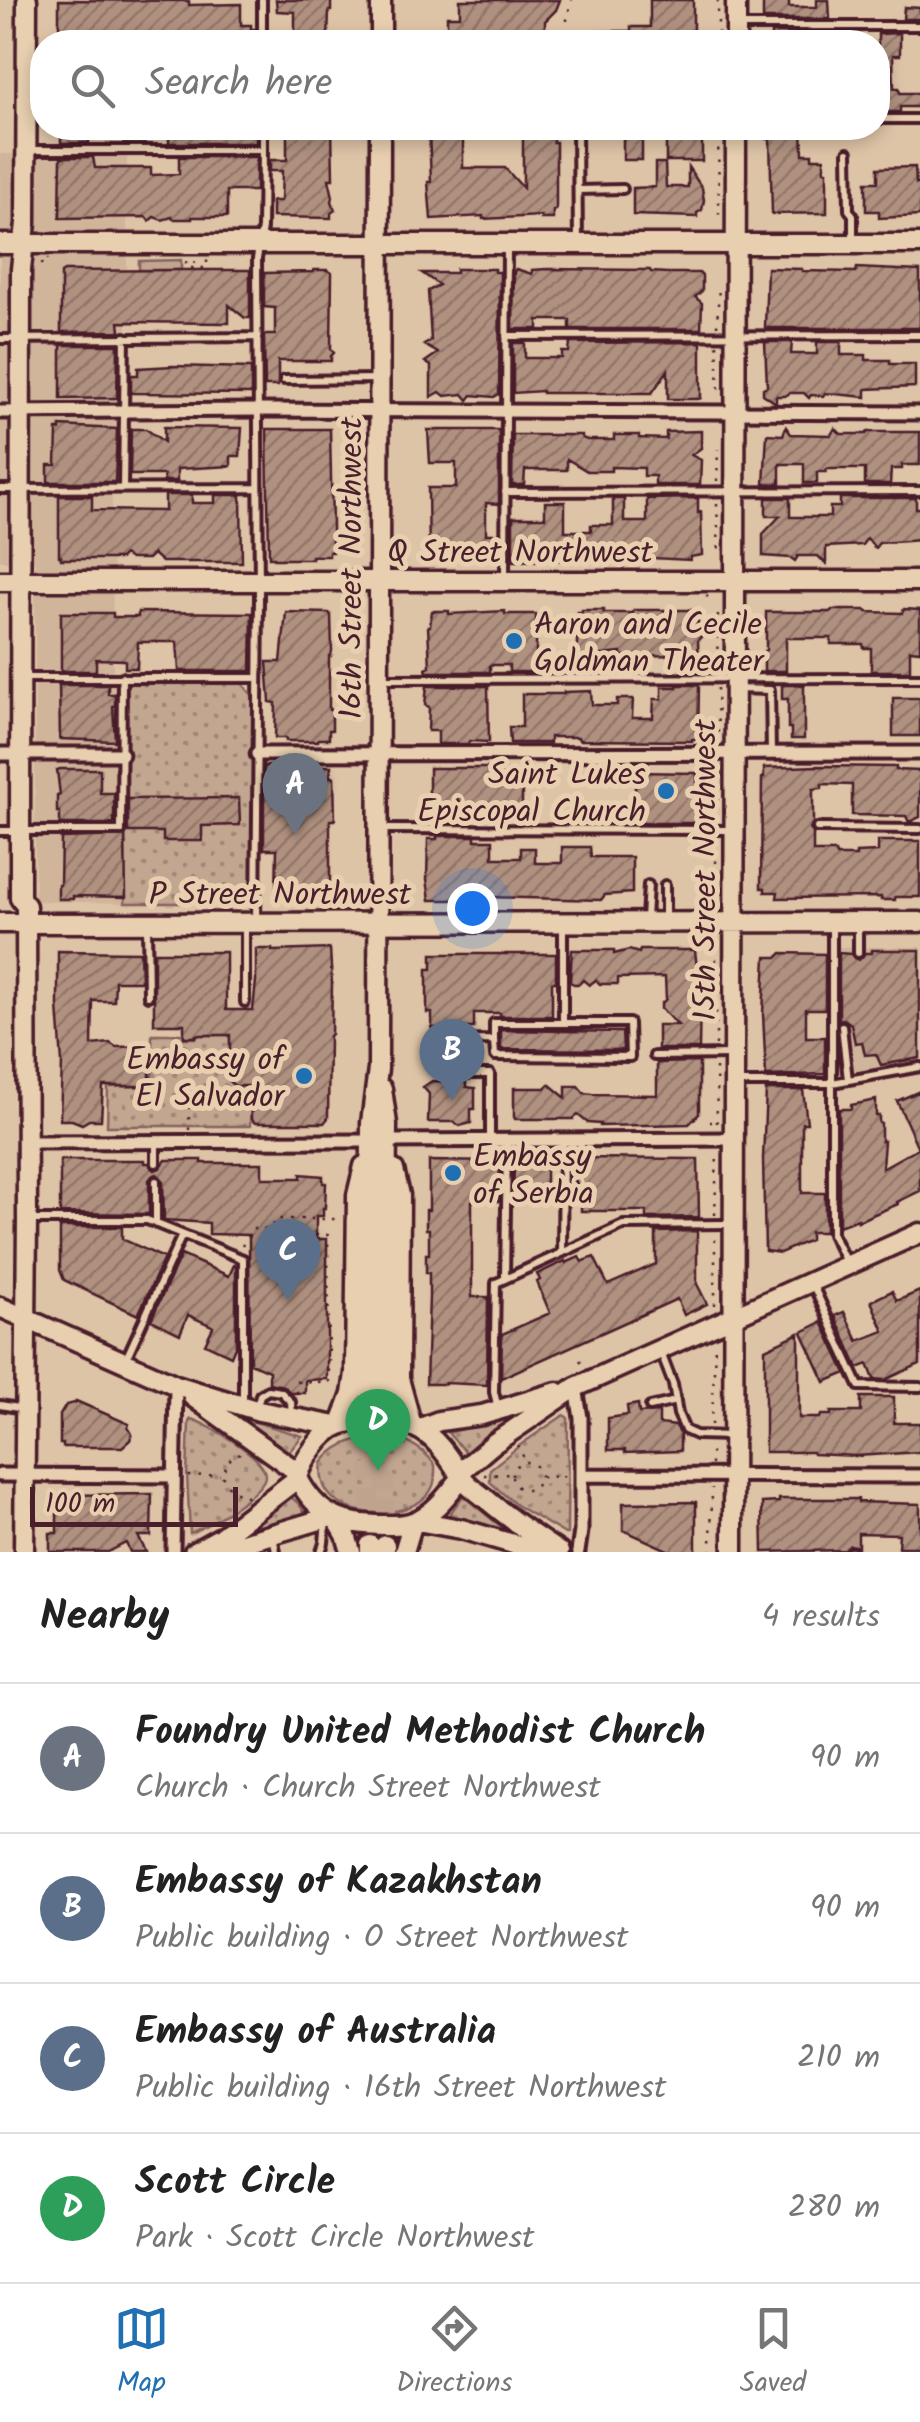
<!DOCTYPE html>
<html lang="en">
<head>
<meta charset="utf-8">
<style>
  :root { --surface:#fff; --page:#f6f6f6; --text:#222; --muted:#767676; --line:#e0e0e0; --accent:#1f6fb2 }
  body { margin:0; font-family:Kalam,sans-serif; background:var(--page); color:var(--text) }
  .scale { position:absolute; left:30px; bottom:25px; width:208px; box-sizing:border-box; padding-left:10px; border:5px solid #4a1f2b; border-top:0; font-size:28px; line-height:35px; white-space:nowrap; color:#4a1f2b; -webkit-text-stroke:8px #e7cfaf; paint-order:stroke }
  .you { position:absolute; left:472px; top:908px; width:35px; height:35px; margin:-25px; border:8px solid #fff; border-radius:50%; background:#1a73e8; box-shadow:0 0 0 15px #1a73e833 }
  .badge { display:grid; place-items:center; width:65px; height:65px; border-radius:50%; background:var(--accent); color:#fff; font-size:32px; font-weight:700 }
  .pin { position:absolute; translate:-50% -82px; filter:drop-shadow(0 2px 5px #0008) }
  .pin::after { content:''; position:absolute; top:52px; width:35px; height:30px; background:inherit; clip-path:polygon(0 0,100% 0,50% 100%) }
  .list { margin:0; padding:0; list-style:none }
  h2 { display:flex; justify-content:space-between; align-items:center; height:130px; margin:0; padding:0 40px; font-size:42px }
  h2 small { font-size:32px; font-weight:400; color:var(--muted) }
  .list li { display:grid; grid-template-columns:65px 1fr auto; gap:30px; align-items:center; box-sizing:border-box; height:150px; padding:0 40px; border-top:2px solid var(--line) }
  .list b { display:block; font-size:38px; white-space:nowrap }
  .list p { margin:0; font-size:32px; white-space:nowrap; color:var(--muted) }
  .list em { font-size:32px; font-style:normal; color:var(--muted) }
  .icon { flex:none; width:55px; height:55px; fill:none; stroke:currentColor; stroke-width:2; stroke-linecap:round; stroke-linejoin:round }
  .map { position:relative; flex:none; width:920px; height:1552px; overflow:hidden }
  .search { position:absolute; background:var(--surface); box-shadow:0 5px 15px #0003; left:30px; right:30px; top:30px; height:110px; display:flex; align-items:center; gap:25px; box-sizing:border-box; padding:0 35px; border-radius:40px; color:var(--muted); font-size:38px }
  .sheet { height:730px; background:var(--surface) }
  nav { display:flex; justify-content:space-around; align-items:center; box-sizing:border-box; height:140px; border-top:2px solid var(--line); background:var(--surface); font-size:28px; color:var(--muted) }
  nav a { display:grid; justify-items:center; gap:5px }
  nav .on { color:var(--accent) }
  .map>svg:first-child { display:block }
  .built { fill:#d0b59b }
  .green { fill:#c2a690; stroke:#86625e; stroke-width:2.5 }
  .park { fill:url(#park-dots); stroke:#86625e; stroke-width:2.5 }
  .building { fill:url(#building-hatch); stroke:#4a1f2b; stroke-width:2.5 }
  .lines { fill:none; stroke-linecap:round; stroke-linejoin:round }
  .primary-tunnel { stroke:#c0a38e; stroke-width:18; stroke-dasharray:18 9; stroke-linecap:butt }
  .lane-casing { stroke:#4a1f2b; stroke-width:14 }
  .street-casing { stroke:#4a1f2b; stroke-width:19 }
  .secondary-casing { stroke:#4a1f2b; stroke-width:25 }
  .primary-casing { stroke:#4a1f2b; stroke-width:25 }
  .path { stroke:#4a1f2b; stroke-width:2.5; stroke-dasharray:2.5 8; stroke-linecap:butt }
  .lane { stroke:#e7cfaf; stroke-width:6 }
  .street { stroke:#e7cfaf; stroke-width:11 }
  .secondary { stroke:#e7cfaf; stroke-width:18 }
  .primary { stroke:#e7cfaf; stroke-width:18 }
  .poi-dot { fill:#1f6fb2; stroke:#e7cfaf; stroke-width:4 }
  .labels { text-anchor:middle; stroke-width:10; stroke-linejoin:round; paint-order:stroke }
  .street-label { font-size:32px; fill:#4a1f2b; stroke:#e7cfaf }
  .poi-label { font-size:32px; fill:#4a1f2b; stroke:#e7cfaf; text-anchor:start }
</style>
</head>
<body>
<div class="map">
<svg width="920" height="1552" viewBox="0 0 920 1552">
  <defs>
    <pattern id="park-dots" width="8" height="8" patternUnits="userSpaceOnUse" patternTransform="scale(2.5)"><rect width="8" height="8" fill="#c2a690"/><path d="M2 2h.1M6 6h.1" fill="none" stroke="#a08776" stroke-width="1.8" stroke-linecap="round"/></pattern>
    <pattern id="building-hatch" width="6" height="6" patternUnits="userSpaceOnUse" patternTransform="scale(2.5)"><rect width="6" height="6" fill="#b09180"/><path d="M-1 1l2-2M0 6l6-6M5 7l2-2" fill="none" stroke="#917669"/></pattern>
  </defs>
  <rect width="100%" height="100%" fill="#dec4a7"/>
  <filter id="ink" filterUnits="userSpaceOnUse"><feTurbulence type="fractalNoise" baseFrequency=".01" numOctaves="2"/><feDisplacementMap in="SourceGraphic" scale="20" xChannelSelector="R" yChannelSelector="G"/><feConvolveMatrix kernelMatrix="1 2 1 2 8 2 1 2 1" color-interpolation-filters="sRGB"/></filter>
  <g filter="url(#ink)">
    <!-- built -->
    <path class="built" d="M0,154L127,156V334L120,341V489L112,490L113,660V673L119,680L118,827L125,840V903L35,901V562L0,561Z
      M835,947H920V1064L836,1079Z"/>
    <!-- green -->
    <path class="green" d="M181,260V270H139V261Z"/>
    <!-- park -->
    <path class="park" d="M126,681L241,682L253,696V903H125Z
      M152,1034H183L184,1038H196L197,1035H230L229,1082L235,1087H251L250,1126H107L108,1087L152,1086V1074L156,1065L152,1056Z
      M564,1415L568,1418L567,1534H565L516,1505L490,1482V1469L523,1443Z
      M507,1417V1421L467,1454L448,1433Z
      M242,1418L302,1436L289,1452Z
      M191,1419C207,1424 266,1456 265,1476C265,1491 205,1528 190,1533L187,1475L189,1422Z
      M373,1437C399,1437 420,1443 435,1465C435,1473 436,1481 432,1488C415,1524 312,1525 322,1463C336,1445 351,1440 373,1437Z
      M290,1496L299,1504L308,1517L249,1531Z
      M463,1496L509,1533L449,1515Z"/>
    <!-- building -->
    <path class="building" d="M59,0L189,1V5L241,4V25H251V29H255V42H59Z
      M276,0H331V11H329L328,42H295V12L277,11Z
      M460,0H560L556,10L545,21V30H540V40H447V16H460Z
      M650,0H693V42H574V31H631V27H650Z
      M763,0H789V7H817V0H829L830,19H763Z
      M904,7L920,8V19H903Z
      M771,33H830V42H771Z
      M900,33V55H893L894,88H899L900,93H920V107H900V112H878V34Z
      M61,128H89V143H61Z
      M304,128H332L333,179H329L333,197L332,201L335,210L331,213V218L272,217V201H281L282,171H270V160H287V132H304Z
      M433,128H485L463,137V168H505L523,188V134L553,133V142H556V210H553V219H541V216L483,219V216L431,219L428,182H431L429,131Z
      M623,128H642V160H623Z
      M666,128H699V131L702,132V161H666Z
      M767,128H802L803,154H812V158H824V171H827V213L772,214L770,139H767Z
      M169,133H256V143H169Z
      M61,157H93L95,168H151V175L179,174V157H256V191H227V217H192V219H173L172,217L162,220L154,217L149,221L146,217L60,218Z
      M655,163H665L666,187H688V167L702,188L704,200L702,210L697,213V217L633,215V188L655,187Z
      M915,167L916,184H920V216L879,218V211H866V182H878V168Z
      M767,268L802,269V271L856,272L857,268L920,271V328H765Z
      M456,269H495V272H500L499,394L494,397L472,395L468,400L463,394L445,396L440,392L431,397V366L425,362L438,353L424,345L431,341L428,291L439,285L422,273H456Z
      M516,269L532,274V270L547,269L650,270L651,272L668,273H699L702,276V291L695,297L702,303L701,329H570V320H538V329H513L514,272Z
      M181,270H250V318H245L229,305V323L119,322L120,331L61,332V273L64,271Z
      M314,270H327L332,273L331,349L334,353L331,356V361H278V386H265L264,335H275V308L264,307V273L314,272Z
      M701,342V398L698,399H668V370L652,393H542V391L513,393V343H525V358H562V352H569L570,343Z
      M765,342H792L791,354H817V342H841V355H866V360H890V364H915V387L866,389V397L825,393L823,396L811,395L809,398L804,393H790L785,396H776V403L763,394V388L767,386Z
      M61,345H118L117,398L61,399Z
      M173,366L251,368V394L131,393V375H138V368Z
      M60,426L117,429L115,482H48V465H56L57,430H60Z
      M164,427L242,428L240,456H231V466L177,469V481H164V475H130L131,429H146L164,442Z
      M786,427L791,434L831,435L835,428L841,434H866L868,432H920V465H902V469H891L890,484H865V469H827L826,472H817V483H804V464H780V484H764L767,434L783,435Z
      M267,429H330L332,526V552H329V556H312V559H274V557H269Z
      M428,430H499V504L486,503V534H498V556L429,557L428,488H456V463H430Z
      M701,431V448L691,455L701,460L700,485H655V476H644V468L611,467V471H587L567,459V470H525L524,485H512L513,435H582V438L587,440H614V435H639V438L666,439V432Z
      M165,495H192V503H215V495H241L242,562H162L153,554L148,559H130L124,555L120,559H61V556H59V496H92V510L165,511Z
      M698,498V513L701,512L702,555L690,557V560L632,557V560L566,557V560L513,561V517H545V502H565V531H591V525H613V499H624V522H647V499Z
      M766,498H790V517H830V507H840V498H916V508H920V540L879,543L875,548L867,538L862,545L826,547V564L818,556H798L795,561L791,558L763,556V534L780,516H766Z
      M904,609L920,610V651L910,650V671H871V648H864L863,644H831V638H786V671H764V656L760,653L766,650V612H830L832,610H866L867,612L902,613Z
      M582,610H604V613H633L634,610H695V613H698V629L701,632V637L698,640L699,672H682V655L621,656V653L577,658V612H582Z
      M432,611H449V614L505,611V614H536V672H509V665H490V672H427L426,669L430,667L428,626H430Z
      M138,612L252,613L251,671H179L177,642H138L137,668H125V660L96,659V671H61V613H113V617H138Z
      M286,612L329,613L331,615L332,651L331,656H329V710H332V730H329V739H318V741H286V738H275L276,703L270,702L267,662H281Z
      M59,685H108V694H115V706H113L115,741L60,739Z
      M677,685H699L698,739H692V741L579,740L578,737H550V743H510L509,727H522V694H564V692L591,691L592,705H617V699H633L632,718H653L654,699H662V687H677Z
      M782,685H804V739H791V728H788V699H782Z
      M427,686H488L489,742L469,741L468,744H438V731H428L429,707L425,705Z
      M893,698H920V736H893Z
      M264,766H331L330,777H334L335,820H330V896H281V892H276L277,849H264Z
      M818,766L896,767V770L920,771V817L909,822L906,816L852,815V785L822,784V788L813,789V823L810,829L813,833V852H835L836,856H856V853L878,852V841H920V897H895V900H881V897L777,898L778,892H765V888H761L762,778H764V768Z
      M429,768H503L505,771H510V779H522V809L476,810V813H467V822H437V812H429Z
      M60,769H100V793H114V824H60V812H57V796L60,795L57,770Z
      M635,772L697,773V823H635Z
      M239,798L240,825L202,826V841H163V832H128V799Z
      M125,836L126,897L73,896V899H58V885H60L61,838Z
      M437,836H475V840H493V858H521V848H535V863H562V847H590L591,857H632V893L605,895L601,900L488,897L463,898V900H430L427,879L428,839H437Z
      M256,949H272V951L330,949L332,984L331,1034L329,1036L328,1118L324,1123H255L251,1119V1086H235L230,1082V1035H196V1037H184V1024H154V952H226V1010H253L256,981Z
      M572,950H614V954L629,950L639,953L640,950H695L700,996L699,1049H658V1025H678L661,1009V1004L666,999L665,977L618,978V984H600L596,980L589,985L583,980L579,984H574L570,982Z
      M872,950H920V1058L881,1065L876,1054L865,1055L862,1042L855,1043L851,1024L844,1019L839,1020V953L851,954L854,958L859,960L865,953H872Z
      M58,951L140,952L141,981H115L114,1001H93L92,1045L110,1043L116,1047L150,1046V1058L154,1066L150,1073V1086H103L101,1120H89L82,1124L72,1120H60L62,1063L58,1006Z
      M782,953L825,954V1009H806V1037H825V1074L766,1076L763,1014L766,957H778Z
      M432,954H556V982H552V1016H500V1013H474V1028H432V1013H427V969H432Z
      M501,1030L622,1032L623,1050L501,1049Z
      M699,1062V1114L689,1124L600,1126V1124L588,1123L578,1115L573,1119H515L514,1117V1088H545L549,1084L566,1098V1086H578L584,1093L593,1094L657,1095V1063Z
      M432,1081L466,1082V1087L475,1088V1109H471V1123L460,1126L454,1122H428L429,1094L423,1087Z
      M766,1090H803L807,1123H802V1193H825V1232H810V1240L780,1253L765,1251L763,1159Z
      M920,1091V1191L897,1202L898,1204L858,1221V1219L839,1226V1109H851V1105L876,1100V1116H879V1123L881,1124V1141H884L882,1168L918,1148L897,1101Z
      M570,1158L698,1159L699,1217L646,1218V1211H581V1195H569Z
      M60,1160H145V1163H149L151,1167L155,1170L160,1168L166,1160H202V1163H262V1178H301V1174L323,1176V1183H326L325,1208H323V1216H316V1239H327V1379L305,1380V1393H291L283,1386L269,1383V1371L250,1363L249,1235L209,1234V1223L164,1220L163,1180L157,1174L152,1176L149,1180V1214L60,1213Z
      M429,1161L500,1162L499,1201H472V1297H488L487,1385L445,1383V1384H426L429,1297V1273H426V1254H429V1229H426V1210H429Z
      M514,1165H543L546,1170V1189H542V1201L513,1203Z
      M60,1227H122V1239L164,1258L138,1315L64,1280L60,1270Z
      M697,1231V1284L707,1304L684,1315L677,1299L501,1378L502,1334L550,1313L537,1282L540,1280L537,1274L565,1261L566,1263L579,1257L582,1262L594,1257L608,1285L656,1264V1232Z
      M181,1255L229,1276L234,1265L236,1266V1344L231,1356L205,1344L213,1327L210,1325L188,1315L180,1334L151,1320Z
      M892,1291L897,1301L920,1291V1364L885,1380L874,1379L868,1364L858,1368L835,1316L844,1312L858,1341L884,1331L871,1301Z
      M822,1322L846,1373L825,1382L802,1332Z
      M799,1333V1418H820L821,1415H831V1412H861V1397H894V1423H920V1452L856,1456L813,1454L812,1452H765V1349Z
      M76,1401L129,1424L128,1427L132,1434L130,1440L122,1447H63V1444H60V1415L66,1405L75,1403Z
      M638,1404L639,1413L659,1412V1424L676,1426L680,1434V1451L625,1453V1450H608V1418L628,1415L627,1406Z
      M152,1494L151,1536H138L146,1552H130L126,1543L108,1552H50V1533H57V1513L59,1512L60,1495Z
      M779,1499H858V1502L920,1504V1547H898L899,1534L858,1533V1547L850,1545L844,1550L763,1552L762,1503L779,1502Z
      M696,1502V1552H672L623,1530V1503Z"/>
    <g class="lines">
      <!-- primary-tunnel -->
      <path class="primary-tunnel" d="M370,1410V1545
        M385,1545V1410"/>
      <!-- lane casing -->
      <g class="lane-casing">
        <path id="lane" d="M262,0V42
          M736,26H920
          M878,119H920
          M566,128L577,129L578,243
          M577,129H598
          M28,150H263V128
          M848,152L849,210L853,215V240
          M578,190L623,189
          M506,336L920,335
          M0,339L257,337
          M284,380L379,379
          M0,489L257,488
          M123,489L125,337
          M505,492L920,491
          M505,580L507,247
          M23,678H257
          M381,679L920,678
          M736,689L770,690L771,753
          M817,828L920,829
          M380,829L733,830
          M0,831H121L122,677
          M646,918L648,885
          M665,919V885
          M256,922L259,598L257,259L262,228L263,150
          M832,923V1234L846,1262
          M245,924V1002
          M147,925L148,996
          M858,925V953
          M563,1023V925
          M842,1026L848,1080
          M442,1041L494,1040V1023H629L630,1057L495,1056L494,1040
          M654,1056L732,1055
          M451,1074H490V1139
          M738,1083H832L920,1067
          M156,1142V1163
          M156,1181V1224
          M28,1220H147L243,1259V1405
          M562,1253L563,1141
          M505,1277L507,1141
          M812,1283L859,1386L920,1387
          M660,1350L673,1384L678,1414L685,1430L696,1435L732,1436
          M125,1361L182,1235
          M0,1405L24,1409
          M257,1406L260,1395L268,1390L281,1392L291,1402L292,1417
          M650,1407L676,1401
          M498,1408L494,1392L496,1283L623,1225L729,1224
          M273,1535L276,1552
          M321,1552L324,1543L326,1519
          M851,1552H853"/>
      </g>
      <!-- street casing -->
      <g class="street-casing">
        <path id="street" d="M0,412L257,410L920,413
          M0,754H122
          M257,754L920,753
          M387,1141L734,1139
          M27,1142L371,1141
          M576,1387L581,1418V1531L578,1552
          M0,1475L174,1476
          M582,1475L920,1476
          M173,1552L176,1385"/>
      </g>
      <!-- secondary casing -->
      <g class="secondary-casing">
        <path id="secondary" d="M736,42V0
          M0,244H920
          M0,581H920
          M0,923L920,922
          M24,1552L27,1220L26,906L20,898V831L21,269L26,223L27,0
          M733,1552L736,128"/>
      </g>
      <!-- primary casing -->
      <g class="primary-casing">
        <path id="primary" d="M381,42V0
          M382,1089L387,1124L385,1405
          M394,1170L400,1195L399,1379L412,1426
          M0,1307L176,1385L259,1411L336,1426
          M193,1397L299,1473
          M370,1405L371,1123L378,1069L380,128
          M341,1424L352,1394L355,1373L357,1195L364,1166
          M418,1429L439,1421L482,1415L557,1392
          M460,1472L493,1444L576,1387L920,1233
          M462,1477C448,1494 435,1513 415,1521C405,1526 395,1525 384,1525C343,1525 317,1516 298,1478C302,1461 323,1431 340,1425C361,1418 403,1420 422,1431C440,1442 450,1461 462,1477C467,1485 477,1492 485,1498C508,1518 533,1535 559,1552
          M336,1518L346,1535L351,1552
          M417,1521L461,1529L541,1552
          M194,1552L221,1537L298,1478
          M212,1552L333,1516
          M370,1552V1545
          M385,1552V1545
          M404,1552L413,1522"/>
      </g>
      <!-- path -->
      <path class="path" d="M718,0V42
        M567,42V17L572,0
        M718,128L719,216
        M185,262L193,265L197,260
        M41,264L48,263V258
        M191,268H207V260
        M717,326L719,284
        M717,344L719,391
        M717,481L718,449
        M717,504L719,555
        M707,595V598H714
        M717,670L718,613
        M717,688L718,735
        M717,820L718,783
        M711,902H713
        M716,905V838
        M716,1045V938
        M716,1068L717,1125
        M710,1122H712
        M189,1130V1094
        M715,1215L717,1153
        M269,1229V1235H328L329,1382H297
        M242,1246L251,1229H269L277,1219H339
        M715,1305V1233
        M580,1360L583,1365
        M297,1380V1393
        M712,1425L715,1343
        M518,1445L525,1461
        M240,1453L231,1458L221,1474L231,1490L249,1497
        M512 1476a14 14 0 1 1 28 0a14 14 0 1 1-28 0Z
        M711,1465V1448
        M484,1475L511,1474
        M188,1476L220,1475
        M541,1477L568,1476
        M711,1552L712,1488"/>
      <!-- lane -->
      <use href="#lane" class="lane"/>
      <!-- street -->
      <use href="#street" class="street"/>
      <!-- secondary -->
      <use href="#secondary" class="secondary"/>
      <!-- primary -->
      <use href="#primary" class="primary"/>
    </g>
  </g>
  <!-- markers -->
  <g class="poi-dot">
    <circle cx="514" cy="641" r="10"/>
    <circle cx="666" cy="791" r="10"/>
    <circle cx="304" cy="1076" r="10"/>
    <circle cx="453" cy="1173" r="10"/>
  </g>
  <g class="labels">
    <!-- street labels -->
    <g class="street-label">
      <text x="520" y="562">Q Street Northwest</text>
      <text transform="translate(350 568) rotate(-90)" y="11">16th Street Northwest</text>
      <text transform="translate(704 870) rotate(-90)" y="11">15th Street Northwest</text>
      <text x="280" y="904">P Street Northwest</text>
    </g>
    <!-- poi labels -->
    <g class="poi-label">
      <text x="534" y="634">Aaron and Cecile<tspan x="534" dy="37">Goldman Theater</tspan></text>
      <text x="646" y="784" text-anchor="end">Saint Lukes<tspan x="646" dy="37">Episcopal Church</tspan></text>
      <text x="284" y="1069" text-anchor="end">Embassy of<tspan x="284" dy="37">El Salvador</tspan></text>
      <text x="473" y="1166">Embassy<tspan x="473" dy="37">of Serbia</tspan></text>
    </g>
  </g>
</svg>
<div class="scale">100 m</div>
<div class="you"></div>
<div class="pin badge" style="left:295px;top:835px;background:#6b7280">A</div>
<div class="pin badge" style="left:452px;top:1101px;background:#5c6f8a">B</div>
<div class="pin badge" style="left:288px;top:1301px;background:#5c6f8a">C</div>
<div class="pin badge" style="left:378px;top:1471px;background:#2e9e5b">D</div>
<div class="search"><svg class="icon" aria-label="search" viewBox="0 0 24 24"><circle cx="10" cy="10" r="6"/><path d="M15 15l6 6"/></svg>Search here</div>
</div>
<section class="sheet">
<h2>Nearby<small>4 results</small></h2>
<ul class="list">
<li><span class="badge" style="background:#6b7280">A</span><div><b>Foundry United Methodist Church</b><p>Church · Church Street Northwest</p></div><em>90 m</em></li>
<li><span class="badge" style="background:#5c6f8a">B</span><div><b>Embassy of Kazakhstan</b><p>Public building · O Street Northwest</p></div><em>90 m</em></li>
<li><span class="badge" style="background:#5c6f8a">C</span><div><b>Embassy of Australia</b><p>Public building · 16th Street Northwest</p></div><em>210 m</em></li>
<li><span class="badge" style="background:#2e9e5b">D</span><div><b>Scott Circle</b><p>Park · Scott Circle Northwest</p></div><em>280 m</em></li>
</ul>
</section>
<nav>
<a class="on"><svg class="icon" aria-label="map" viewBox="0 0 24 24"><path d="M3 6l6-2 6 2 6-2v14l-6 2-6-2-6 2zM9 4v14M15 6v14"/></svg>Map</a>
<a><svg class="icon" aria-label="directions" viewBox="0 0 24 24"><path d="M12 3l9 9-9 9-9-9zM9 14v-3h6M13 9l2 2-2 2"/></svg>Directions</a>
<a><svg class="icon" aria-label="saved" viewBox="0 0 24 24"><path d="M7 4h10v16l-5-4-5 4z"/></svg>Saved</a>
</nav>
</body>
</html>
